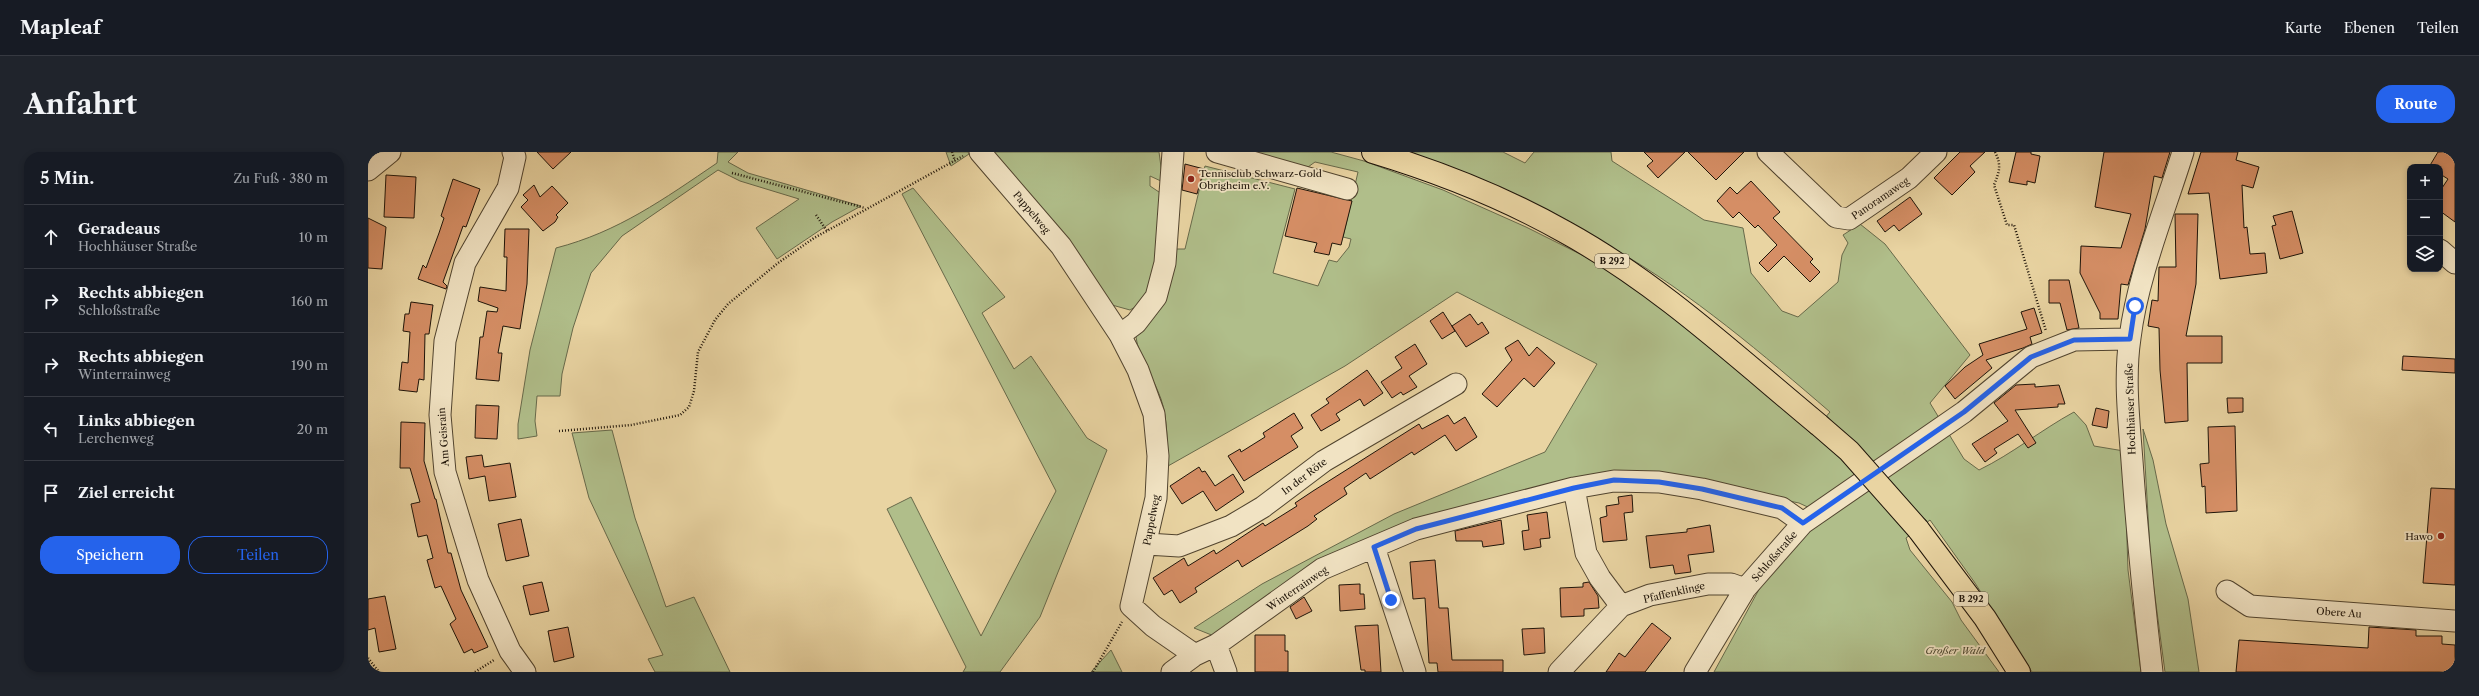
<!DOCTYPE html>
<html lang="de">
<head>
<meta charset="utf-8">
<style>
  :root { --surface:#171b24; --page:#20242c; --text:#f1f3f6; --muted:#9ea1a6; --line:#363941; --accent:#2563eb }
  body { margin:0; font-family:"Libre Caslon Text",serif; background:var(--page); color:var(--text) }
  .controls { position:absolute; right:12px; top:12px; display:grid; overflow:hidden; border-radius:8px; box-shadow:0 2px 6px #0003 }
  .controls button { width:36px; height:36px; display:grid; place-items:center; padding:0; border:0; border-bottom:1px solid var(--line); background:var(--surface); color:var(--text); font:20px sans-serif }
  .stop { position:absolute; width:12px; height:12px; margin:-9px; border:3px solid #2563eb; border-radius:50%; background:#fff }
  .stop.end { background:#2563eb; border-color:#fff; box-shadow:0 1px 4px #0008 }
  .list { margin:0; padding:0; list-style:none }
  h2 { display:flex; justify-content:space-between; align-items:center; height:52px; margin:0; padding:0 16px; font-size:17px }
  h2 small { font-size:13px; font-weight:400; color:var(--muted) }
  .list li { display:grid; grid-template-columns:26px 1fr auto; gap:12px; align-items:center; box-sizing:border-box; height:64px; padding:0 16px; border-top:1px solid var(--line) }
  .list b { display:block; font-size:15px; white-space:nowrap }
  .list p { margin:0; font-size:13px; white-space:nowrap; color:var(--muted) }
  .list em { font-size:13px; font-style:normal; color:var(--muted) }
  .actions { display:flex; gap:8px; padding:12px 16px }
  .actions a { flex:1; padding:9px 0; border:1px solid var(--accent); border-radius:16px; text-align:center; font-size:14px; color:var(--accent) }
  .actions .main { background:var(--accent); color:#fff }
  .icon { flex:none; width:22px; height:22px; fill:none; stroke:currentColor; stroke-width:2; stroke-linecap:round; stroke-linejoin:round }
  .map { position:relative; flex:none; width:2087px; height:520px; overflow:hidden; border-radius:16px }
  header { display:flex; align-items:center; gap:24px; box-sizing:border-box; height:56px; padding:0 20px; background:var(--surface); border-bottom:1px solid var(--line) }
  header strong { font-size:19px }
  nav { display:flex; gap:22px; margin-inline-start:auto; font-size:14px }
  .intro { display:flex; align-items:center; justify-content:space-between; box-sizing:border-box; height:96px; padding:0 24px }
  h1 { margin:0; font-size:28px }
  .button { padding:10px 18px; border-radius:16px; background:var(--accent); color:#fff; font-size:14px; font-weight:700 }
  main { display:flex; gap:24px; padding:0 24px }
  aside { flex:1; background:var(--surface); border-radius:16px; box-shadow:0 2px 6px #0003 }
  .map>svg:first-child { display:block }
  .green { fill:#b0be8a; stroke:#67694a }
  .building { fill:#d58e65; stroke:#1e1409 }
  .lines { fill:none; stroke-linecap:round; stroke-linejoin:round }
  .minor-casing { stroke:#51442f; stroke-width:23 }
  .highway-casing { stroke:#1e1409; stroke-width:24 }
  .path { stroke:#1e1409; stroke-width:2.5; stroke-dasharray:1 2; stroke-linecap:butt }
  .minor { stroke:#f1e3c3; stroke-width:21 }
  .highway { stroke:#e9d4a2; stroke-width:22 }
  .highway-bridge-casing { stroke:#1e1409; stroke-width:24; stroke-linecap:butt }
  .highway-bridge { stroke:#e9d4a2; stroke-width:22 }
  .route { stroke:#2563eb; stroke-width:5 }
  .poi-dot { fill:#8f2418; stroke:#f1e3c3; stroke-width:1.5 }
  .labels { text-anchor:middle; stroke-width:3.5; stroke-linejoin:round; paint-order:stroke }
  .shield { fill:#f1e3c3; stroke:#5d5241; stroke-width:1 }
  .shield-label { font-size:9px; font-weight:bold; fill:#1e1409 }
  .poi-label { font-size:10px; fill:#1e1409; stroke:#f1e3c3; text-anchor:start }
  .street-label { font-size:10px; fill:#1e1409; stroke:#f1e3c3 }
  .park-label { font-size:10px; font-style:italic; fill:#4a4730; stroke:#f1e3c3 }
</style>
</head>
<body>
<header>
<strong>Mapleaf</strong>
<nav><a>Karte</a><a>Ebenen</a><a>Teilen</a></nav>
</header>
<div class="intro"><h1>Anfahrt</h1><a class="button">Route</a></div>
<main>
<aside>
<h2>5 Min.<small>Zu Fuß · 380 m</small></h2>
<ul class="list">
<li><svg class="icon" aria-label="ahead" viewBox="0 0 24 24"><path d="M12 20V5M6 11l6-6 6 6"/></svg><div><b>Geradeaus</b><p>Hochhäuser Straße</p></div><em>10 m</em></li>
<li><svg class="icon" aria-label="right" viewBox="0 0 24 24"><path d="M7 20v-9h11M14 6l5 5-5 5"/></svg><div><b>Rechts abbiegen</b><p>Schloßstraße</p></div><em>160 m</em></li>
<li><svg class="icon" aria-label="right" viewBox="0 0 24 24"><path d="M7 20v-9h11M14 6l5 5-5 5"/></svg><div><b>Rechts abbiegen</b><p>Winterrainweg</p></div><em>190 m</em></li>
<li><svg class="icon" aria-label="left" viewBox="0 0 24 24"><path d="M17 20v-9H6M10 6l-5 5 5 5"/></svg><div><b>Links abbiegen</b><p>Lerchenweg</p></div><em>20 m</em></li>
<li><svg class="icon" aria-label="arrive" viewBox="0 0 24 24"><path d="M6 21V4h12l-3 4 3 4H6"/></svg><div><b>Ziel erreicht</b></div></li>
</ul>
<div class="actions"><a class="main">Speichern</a><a>Teilen</a></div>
</aside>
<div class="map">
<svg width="2087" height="520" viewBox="0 0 2087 520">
  <rect width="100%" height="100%" fill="#e9d4a2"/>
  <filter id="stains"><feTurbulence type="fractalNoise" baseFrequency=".005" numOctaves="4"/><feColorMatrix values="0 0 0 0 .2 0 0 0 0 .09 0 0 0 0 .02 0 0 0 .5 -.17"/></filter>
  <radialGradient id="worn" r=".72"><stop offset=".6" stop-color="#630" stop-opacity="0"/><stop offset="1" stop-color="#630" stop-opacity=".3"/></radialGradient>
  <!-- green -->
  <path class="green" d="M350,0H370L360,10L380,21L493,54L464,70L409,107L388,76L431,47L372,29L350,18L254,84L223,121L205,176L194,222L192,244H169L167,269L169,284L150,287V272L162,198L188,96C250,80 296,47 349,11Z
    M578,0H600L601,2L583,14Z
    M625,0H791L795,30L782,24V34L797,44C794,77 797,142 762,158L744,153L688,72Z
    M866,0H963L996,9L1075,38L1158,75L1232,112L1299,157L1392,230L1443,282L1462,260C1397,204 1323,141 1248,98C1181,60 1110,31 1040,0H1135L1157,11L1166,0H1243L1244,9L1336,68L1375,76L1383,121L1414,159L1430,165L1470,130L1474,103L1480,91L1475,83L1492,72L1517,92L1602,203L1562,251L1596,307L1611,318C1644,302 1673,278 1706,260L1718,273L1726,294L1756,299L1760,418L1773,520H1664L1607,431L1562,368L1538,386L1542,398L1584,450L1593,468L1631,520H1346L1395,430L1457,363L1431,351L1307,325L1043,372L846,484L826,476L894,432L1026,362L1177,300L1229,212L1089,140L977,214L800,314C799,293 800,267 793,247C786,227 770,204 768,185L804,97H817L837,14L927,37L905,121L950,134L961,108L969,110L981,95L983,87L975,85L990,20L947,10L933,20Z
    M545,36L637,145L614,161L646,217L663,204L719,286L739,298L672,465L632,520H595L598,515L519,357L543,345L613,484L688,339L534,42Z
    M1775,277L1785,308L1798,372L1820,447L1831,520H1797L1783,415Z
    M244,278L267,366L298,455L326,445L362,520H287L280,507L295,503L221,346L204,281Z
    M743,498L754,520H723Z"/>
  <!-- building -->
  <path class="building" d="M169,0H203L185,17Z
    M1276,0H1317L1290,26L1279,14L1285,9Z
    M1320,0H1376L1348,28Z
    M1592,0H1617L1602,14L1607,20L1584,43L1566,26Z
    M1648,0H1663V2L1672,4L1667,31L1659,29V33L1641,30Z
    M1736,0H1802L1794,26L1786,24L1777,77L1760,133L1753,132L1750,167H1732V161L1712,121L1713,94L1753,96L1763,62L1727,55Z
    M1833,0H1870L1868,8L1891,15L1885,36L1874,33L1876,76L1879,75L1882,102L1897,101L1899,121L1852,127L1841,41L1820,42Z
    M2070,0H2087V70L2072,59V39L2080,27L2072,22V15H2061Z
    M817,12L836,17L829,42L814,38Z
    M18,23L48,25L46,66L16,65Z
    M85,27L112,37L98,75L95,74L75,130L79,134L78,137L50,127L55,113L58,116L71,81L76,66L73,64Z
    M1383,29L1412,60L1405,66L1445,107L1442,110L1452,120L1442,130L1416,104L1400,120L1391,111L1409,93L1390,73L1387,76L1371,60L1365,66L1349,49L1362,35L1369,42Z
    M166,33L172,45L184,34L200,51L188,63L190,65L187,70L175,79L153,55L160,48L155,43Z
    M929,36L984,49L973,93L964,91L961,103L946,100L949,91L917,84Z
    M1542,45L1554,62L1531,79L1526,73L1517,80L1509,69Z
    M1924,59L1935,101L1912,107L1904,74L1908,73L1905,64Z
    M1807,62H1830L1828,132L1818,184H1854V211H1819L1820,269L1797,271L1792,218L1791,176L1780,174L1784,148L1790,149L1791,115H1808Z
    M0,66L18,75L14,117L0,116Z
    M137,77H161L159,132L152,177L135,174L130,201H134L131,229L108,227L112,185H115L119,159L129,160L130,156L110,149L112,135L138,139L139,105H136Z
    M1681,128H1701L1711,176L1699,178L1692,151H1681Z
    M43,150L65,153L61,182H57L56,228L51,227L49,240L31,238L34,210L40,211L42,180L35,179L37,162H41Z
    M1666,156L1674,181L1662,185L1664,192L1655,196L1618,208L1624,216L1587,247L1577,234L1597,215L1615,203L1611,192L1659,177L1653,160Z
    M1075,160L1087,179L1074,187L1062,169Z
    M1102,162L1110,173L1114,170L1121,181L1098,195L1084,174Z
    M1150,188L1161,204L1169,195L1187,211L1166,235L1156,226L1129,255L1114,242L1144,208L1137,196Z
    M1047,192L1059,212L1041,224L1049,235L1035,243L1033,240L1024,246L1013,230L1034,216L1027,205Z
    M2035,204L2087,207V221L2034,218Z
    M999,218L1015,241L996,254L992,247L968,262L972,268L953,279L943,263L961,251L958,247Z
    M1667,232V235L1691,233L1697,252H1690V255L1647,258L1668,291L1660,296L1650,282L1626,297L1629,301L1617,310L1604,292L1640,269L1626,251L1648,233Z
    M1859,246H1875V260L1860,261Z
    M108,253L131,254L129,287L107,286Z
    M1728,256L1741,259L1739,276L1724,273Z
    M926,261L935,276L923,284L930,295L876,329L860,304L872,297L873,300L897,285L895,281Z
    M1080,263L1086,272L1097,265L1109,285L1088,299L1077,283L1046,303L1044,300L1002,327L998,321L976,336L979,342L946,364L949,367L940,374L874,415L870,408L827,436L829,440L812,451L804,438L796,443L785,426L816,406L820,414L846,398L848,402L895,371L897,374L929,354L927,351L945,339L1051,272L1054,277Z
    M33,270L57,271L56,309L67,347H68L80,401H83L93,438L120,495L106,501L104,497L96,501L82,472L88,467L73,434L67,436L59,408L65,406L59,383L50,385L43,352L52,350L42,316H32Z
    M1867,274L1869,359L1838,361L1837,334L1834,335L1832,312L1841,311L1840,275Z
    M114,303L116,315L142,311L148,345L121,349L117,324L101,327L98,305Z
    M831,315L834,320L837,319L847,334L865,322L876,340L848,359L835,339L814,352L802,334Z
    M2063,336L2087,337V433L2055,431Z
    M1264,343L1265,360L1256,361L1259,388L1235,390L1232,366L1239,364L1238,354L1251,352L1250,345Z
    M1179,360L1182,386L1172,387L1173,395L1156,398L1154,379L1161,378L1159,363Z
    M153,367L161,404L138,409L130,372Z
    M1133,368L1136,392L1115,395L1114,389H1088L1087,379Z
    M1342,373L1346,400L1320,403L1323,420L1307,422L1305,413L1282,416L1278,384L1319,380V377Z
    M1067,408L1071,456H1080L1084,508H1135V520H1070L1069,511H1061L1057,446L1045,447L1042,410Z
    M174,430L181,459L162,463L155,434Z
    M1221,430L1230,444L1231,456L1216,457V464L1193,465L1192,436L1215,435V431Z
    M992,432V442H996L997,457L972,459L971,433Z
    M17,444L28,497L11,500L7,476L0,478V447Z
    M936,445L944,459L928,467L922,455Z
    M1284,471L1303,486L1277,520H1238L1251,501L1257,505Z
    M1010,473L1013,520H997V518H993L987,474Z
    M200,475L206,505L186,510L180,479Z
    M2001,475L2048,478V484H2074V492L2087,493V520H1868L1871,488L2000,496Z
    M1176,476L1177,501L1156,503L1154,477Z
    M887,483H917V499H920V520H887Z"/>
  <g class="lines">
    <!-- minor casing -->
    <g class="minor-casing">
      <path id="minor" d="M145,0L147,5L140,36L97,111L77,189L72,263L77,320L110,428L142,499L157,520
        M612,0L693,94L752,183L770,218L786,262L790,304L788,346L763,454L785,474L827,503
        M849,0L979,37
        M1400,0L1468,65L1481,67L1541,26L1568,0
        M0,18L22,0
        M2072,98L2087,111
        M752,183L768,171L788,145L797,111L805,0
        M1206,336L1218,401L1232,426L1253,454
        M779,392L811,394L863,374L895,355L956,309L1088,232
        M1006,395L1047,520
        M1859,439L1882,454L2087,469
        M848,493L858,520
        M804,520L827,503L848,493L954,417L1048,377L1206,336L1246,329L1291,330L1334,337L1414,356L1435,371
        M1191,520L1253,454L1282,443L1340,432H1363L1377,437
        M1327,520L1377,437L1435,371L1596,260L1663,205L1706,188L1761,187
        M1784,520C1776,450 1769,380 1764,309C1761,269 1756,226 1762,186C1769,126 1797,58 1815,0"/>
    </g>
    <!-- highway casing -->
    <g class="highway-casing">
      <path id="highway" d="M1005,0C1071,20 1137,46 1197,80C1290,131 1370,206 1451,273
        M1550,377L1617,466L1651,520"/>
    </g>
    <!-- path -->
    <path class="path" d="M584,0L587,9
      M1627,0C1634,14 1631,20 1626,33L1639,73H1646L1678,179
      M364,21L497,56
      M448,63L459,79
      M191,279L263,273L312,263L321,255L326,239L330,200L347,168L360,152L410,111L446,86L595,4
      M0,506L11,520
      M107,520L126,508
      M725,520L754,470"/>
    <!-- minor -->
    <use href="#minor" class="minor"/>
    <!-- highway -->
    <use href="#highway" class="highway"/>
    <!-- highway-bridge casing -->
    <g class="highway-bridge-casing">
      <path id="highway-bridge" d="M1451,273L1481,299L1550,377"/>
    </g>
    <!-- highway-bridge -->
    <use href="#highway-bridge" class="highway-bridge"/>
  </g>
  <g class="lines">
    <!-- route -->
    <path class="route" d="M1023,448L1006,395L1048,377L1206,336L1246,328L1291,330L1334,337L1414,356L1435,371L1596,260L1663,205L1706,188L1762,187L1767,154"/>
  </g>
  <!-- markers -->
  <g class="poi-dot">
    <circle cx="823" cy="27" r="4"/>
    <circle cx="2073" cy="384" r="4"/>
  </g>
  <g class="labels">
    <!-- shield labels -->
    <g class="shield">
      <rect x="1227" y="102" width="34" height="14" rx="3"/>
      <rect x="1586" y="440" width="34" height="14" rx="3"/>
    </g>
    <g class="shield-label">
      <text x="1244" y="112">B 292</text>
      <text x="1603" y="450">B 292</text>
    </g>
    <!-- poi labels -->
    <g class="poi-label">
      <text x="831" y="25">Tennisclub Schwarz-Gold<tspan x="831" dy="12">Obrigheim e.V.</tspan></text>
      <text x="2065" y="388" text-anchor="end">Hawo</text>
    </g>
    <!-- street labels -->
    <g class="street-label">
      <text transform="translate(1512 46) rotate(-34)" y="4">Panoramaweg</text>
      <text transform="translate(664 60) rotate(50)" y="4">Pappelweg</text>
      <text transform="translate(1762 257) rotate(-92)" y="4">Hochhäuser Straße</text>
      <text transform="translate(75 285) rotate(-94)" y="4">Am Geisrain</text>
      <text transform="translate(936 324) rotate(-37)" y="4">In der Röte</text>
      <text transform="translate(783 368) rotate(-79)" y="4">Pappelweg</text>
      <text transform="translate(1406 404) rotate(-49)" y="4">Schloßstraße</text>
      <text transform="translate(929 436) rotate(-34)" y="4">Winterrainweg</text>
      <text transform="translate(1306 440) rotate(-13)" y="4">Pfaffenklinge</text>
      <text transform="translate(1971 460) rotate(4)" y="4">Obere Au</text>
    </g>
    <!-- park labels -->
    <g class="park-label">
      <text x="1587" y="502">Großer Wald</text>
    </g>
  </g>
  <rect width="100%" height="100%" filter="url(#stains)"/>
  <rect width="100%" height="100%" fill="url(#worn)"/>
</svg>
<div class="controls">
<button>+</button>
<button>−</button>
<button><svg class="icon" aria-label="layers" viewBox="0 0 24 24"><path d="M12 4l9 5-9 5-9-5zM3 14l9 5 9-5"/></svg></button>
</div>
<div class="stop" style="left:1767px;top:154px"></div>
<div class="stop end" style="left:1023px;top:448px"></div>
</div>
</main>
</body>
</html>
